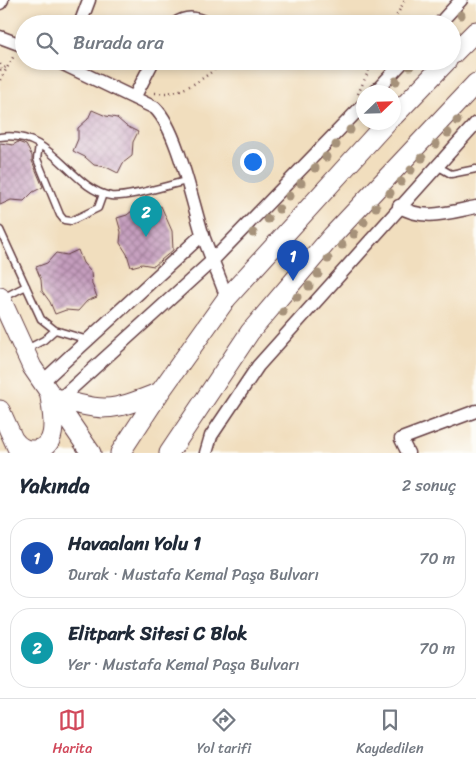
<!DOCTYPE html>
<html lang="tr">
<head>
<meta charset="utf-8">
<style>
  :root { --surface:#fff; --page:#f6f6f7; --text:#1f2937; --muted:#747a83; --line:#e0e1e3; --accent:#d1495b }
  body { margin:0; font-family:Sriracha,sans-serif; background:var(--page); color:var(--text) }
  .compass { position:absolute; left:356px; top:85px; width:45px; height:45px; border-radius:50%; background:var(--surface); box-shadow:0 2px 8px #0003; rotate:67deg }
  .you { position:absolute; left:252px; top:161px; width:18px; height:18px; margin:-12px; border:4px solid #fff; border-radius:50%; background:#1a73e8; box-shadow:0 0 0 8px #1a73e833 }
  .badge { display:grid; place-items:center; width:32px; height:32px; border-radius:50%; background:var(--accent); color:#fff; font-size:16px; font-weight:700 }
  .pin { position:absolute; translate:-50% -41px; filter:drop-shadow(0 1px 2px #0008) }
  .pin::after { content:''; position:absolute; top:26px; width:18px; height:15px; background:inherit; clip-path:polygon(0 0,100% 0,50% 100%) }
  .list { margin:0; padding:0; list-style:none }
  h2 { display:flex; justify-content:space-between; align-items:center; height:65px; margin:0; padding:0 20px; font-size:21px }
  h2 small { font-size:16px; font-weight:400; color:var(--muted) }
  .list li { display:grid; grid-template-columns:32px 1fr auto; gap:15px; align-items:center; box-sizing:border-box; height:80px; margin:0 10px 10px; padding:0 10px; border:1px solid var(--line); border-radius:20px }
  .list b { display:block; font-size:19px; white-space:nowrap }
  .list p { margin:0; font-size:16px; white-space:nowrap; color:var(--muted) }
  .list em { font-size:16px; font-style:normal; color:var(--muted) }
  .icon { flex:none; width:28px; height:28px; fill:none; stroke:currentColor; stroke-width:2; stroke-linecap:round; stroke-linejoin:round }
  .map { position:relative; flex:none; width:476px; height:453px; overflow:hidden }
  .search { position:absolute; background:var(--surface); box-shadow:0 2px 8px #0003; left:15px; right:15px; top:15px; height:55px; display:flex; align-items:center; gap:12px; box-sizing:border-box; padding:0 18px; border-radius:28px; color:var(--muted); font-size:19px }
  .sheet { height:245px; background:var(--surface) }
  nav { display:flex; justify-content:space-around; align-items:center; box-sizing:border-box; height:70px; border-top:1px solid var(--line); background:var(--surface); font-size:14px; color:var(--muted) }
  nav a { display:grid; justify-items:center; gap:2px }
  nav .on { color:var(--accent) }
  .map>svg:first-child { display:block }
  .building { fill:url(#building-cross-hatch) }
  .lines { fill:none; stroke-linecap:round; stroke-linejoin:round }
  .service-casing { stroke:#633c41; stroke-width:9 }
  .minor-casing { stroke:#633c41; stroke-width:15 }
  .primary-casing { stroke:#633c41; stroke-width:21 }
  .path { stroke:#633c41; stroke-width:2.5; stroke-dasharray:1 4; stroke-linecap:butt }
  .service { stroke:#fff; stroke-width:6 }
  .minor { stroke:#fff; stroke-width:12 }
  .primary { stroke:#fff; stroke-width:19 }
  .tree { fill:#a6927a }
</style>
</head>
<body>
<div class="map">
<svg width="476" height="453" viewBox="0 0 476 453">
  <defs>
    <pattern id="building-cross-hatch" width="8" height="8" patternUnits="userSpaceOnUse" patternTransform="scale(1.25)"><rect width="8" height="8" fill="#c49dbd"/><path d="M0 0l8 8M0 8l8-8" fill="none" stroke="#a17f9a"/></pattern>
  </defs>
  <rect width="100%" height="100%" fill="#fdfcf7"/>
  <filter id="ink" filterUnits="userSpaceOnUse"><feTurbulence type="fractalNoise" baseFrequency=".02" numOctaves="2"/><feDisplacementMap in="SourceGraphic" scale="10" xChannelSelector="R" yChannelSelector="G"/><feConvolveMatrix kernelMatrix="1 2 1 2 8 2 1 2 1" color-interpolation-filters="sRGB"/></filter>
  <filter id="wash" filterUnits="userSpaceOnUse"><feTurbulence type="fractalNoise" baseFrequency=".0096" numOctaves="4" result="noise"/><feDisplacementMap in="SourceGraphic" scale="20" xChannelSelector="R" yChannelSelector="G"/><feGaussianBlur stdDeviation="1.12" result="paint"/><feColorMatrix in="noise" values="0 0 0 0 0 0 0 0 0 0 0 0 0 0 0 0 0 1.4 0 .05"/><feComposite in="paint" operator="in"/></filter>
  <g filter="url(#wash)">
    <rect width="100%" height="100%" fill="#f1debe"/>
    <g id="blocks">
      <!-- building -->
      <path class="building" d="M92,110L106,116L117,118L126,126L138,132L133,142L132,156L123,163L118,173L106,167L94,165L85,157L73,151L78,139V128L88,119Z
        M18,142L26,145L32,156V161L43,187L33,192L24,201L11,200L0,205V143L13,145Z
        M161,206L172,231L173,250L154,266L142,264L131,267L127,254L120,243L121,232L117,218L127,215L137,207L151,209Z
        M78,250L83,263L91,272L92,284L97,297L87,301L78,311L66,310L55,314L50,302L42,291L41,280L36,267L47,263L56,253L67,255Z"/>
    </g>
  </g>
  <g filter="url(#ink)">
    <use href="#blocks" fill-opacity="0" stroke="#633c41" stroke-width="1"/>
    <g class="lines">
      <!-- service casing -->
      <g class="service-casing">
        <path id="service" d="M0,137C53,129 70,189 111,196C128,198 168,185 186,181
          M39,145L37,159L60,215L64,220L71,221L98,208L103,194
          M437,166L451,174L476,169
          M0,230L41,319L55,330L88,340
          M3,298L26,286
          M27,349L44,340L55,330"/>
      </g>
      <!-- minor casing -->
      <g class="minor-casing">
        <path id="minor" d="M0,3L2,0
          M80,24L89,0
          M175,24C186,16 196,17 207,24
          M439,24L461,0
          M0,37L24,46
          M57,61L155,108C177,129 192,201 202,233C210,255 219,276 227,298
          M375,92L404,61
          M134,98L153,61
          M399,206C423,222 450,212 476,207
          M41,383L203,234
          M60,399L213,260L364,104
          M206,453L211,436L258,366L476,123
          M408,453L401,439L476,411"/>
      </g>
      <!-- primary casing -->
      <g class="primary-casing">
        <path id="primary" d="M452,55L476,31
          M394,116L447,61
          M0,297L32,367L91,453
          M0,410L19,452
          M14,440C19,447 25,451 34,450C61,448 52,413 50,396C103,412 108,413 160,392
          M120,453L160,392L227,298L387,122
          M169,453L250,332L332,236L476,83"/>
      </g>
      <!-- path -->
      <path class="path" d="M392,24L405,0
        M0,64L2,69
        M0,70L8,66
        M0,80L15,54
        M155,93C184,95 203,79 225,61
        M358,94L373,61"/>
      <!-- service -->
      <use href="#service" class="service"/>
      <!-- minor -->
      <use href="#minor" class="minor"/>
      <!-- primary -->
      <use href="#primary" class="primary"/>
    </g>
    <!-- trees -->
    <g class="tree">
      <circle cx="461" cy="15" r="4.5"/>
      <circle cx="410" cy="66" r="4.5"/>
      <circle cx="396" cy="81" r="4.5"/>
      <circle cx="457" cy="121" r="4.5"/>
      <circle cx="350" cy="130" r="4.5"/>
      <circle cx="448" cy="133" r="4.5"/>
      <circle cx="436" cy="144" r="4.5"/>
      <circle cx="336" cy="145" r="4.5"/>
      <circle cx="326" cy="157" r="4.5"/>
      <circle cx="422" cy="158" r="4.5"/>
      <circle cx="315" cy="168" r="4.5"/>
      <circle cx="411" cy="170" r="4.5"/>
      <circle cx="401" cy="182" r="4.5"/>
      <circle cx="301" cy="183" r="4.5"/>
      <circle cx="390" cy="193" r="4.5"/>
      <circle cx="289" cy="196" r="4.5"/>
      <circle cx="376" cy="207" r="4.5"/>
      <circle cx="279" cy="209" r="4.5"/>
      <circle cx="268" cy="219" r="4.5"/>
      <circle cx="364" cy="222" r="4.5"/>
      <circle cx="253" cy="233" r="4.5"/>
      <circle cx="354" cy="234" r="4.5"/>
      <circle cx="342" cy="245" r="4.5"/>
      <circle cx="328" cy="259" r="4.5"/>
      <circle cx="318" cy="274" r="4.5"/>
      <circle cx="309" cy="286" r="4.5"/>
      <circle cx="297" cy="297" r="4.5"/>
      <circle cx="283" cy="312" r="4.5"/>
    </g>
  </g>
</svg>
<svg class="compass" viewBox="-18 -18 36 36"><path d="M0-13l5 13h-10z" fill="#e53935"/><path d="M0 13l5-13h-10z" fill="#747a83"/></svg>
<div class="you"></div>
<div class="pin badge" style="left:293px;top:281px;background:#1a4fb4">1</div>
<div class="pin badge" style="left:146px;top:237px;background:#0f9aa8">2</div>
<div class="search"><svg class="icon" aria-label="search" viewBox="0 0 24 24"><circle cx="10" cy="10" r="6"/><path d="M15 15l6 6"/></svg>Burada ara</div>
</div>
<section class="sheet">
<h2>Yakında<small>2 sonuç</small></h2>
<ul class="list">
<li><span class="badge" style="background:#1a4fb4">1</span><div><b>Havaalanı Yolu 1</b><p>Durak · Mustafa Kemal Paşa Bulvarı</p></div><em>70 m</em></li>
<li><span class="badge" style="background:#0f9aa8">2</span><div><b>Elitpark Sitesi C Blok</b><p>Yer · Mustafa Kemal Paşa Bulvarı</p></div><em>70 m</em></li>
</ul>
</section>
<nav>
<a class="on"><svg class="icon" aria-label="map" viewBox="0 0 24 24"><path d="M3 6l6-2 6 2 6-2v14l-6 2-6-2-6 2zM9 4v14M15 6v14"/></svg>Harita</a>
<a><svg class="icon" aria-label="directions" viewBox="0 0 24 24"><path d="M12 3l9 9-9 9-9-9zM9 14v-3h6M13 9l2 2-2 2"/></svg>Yol tarifi</a>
<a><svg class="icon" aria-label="saved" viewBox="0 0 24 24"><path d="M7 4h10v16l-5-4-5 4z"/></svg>Kaydedilen</a>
</nav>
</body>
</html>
